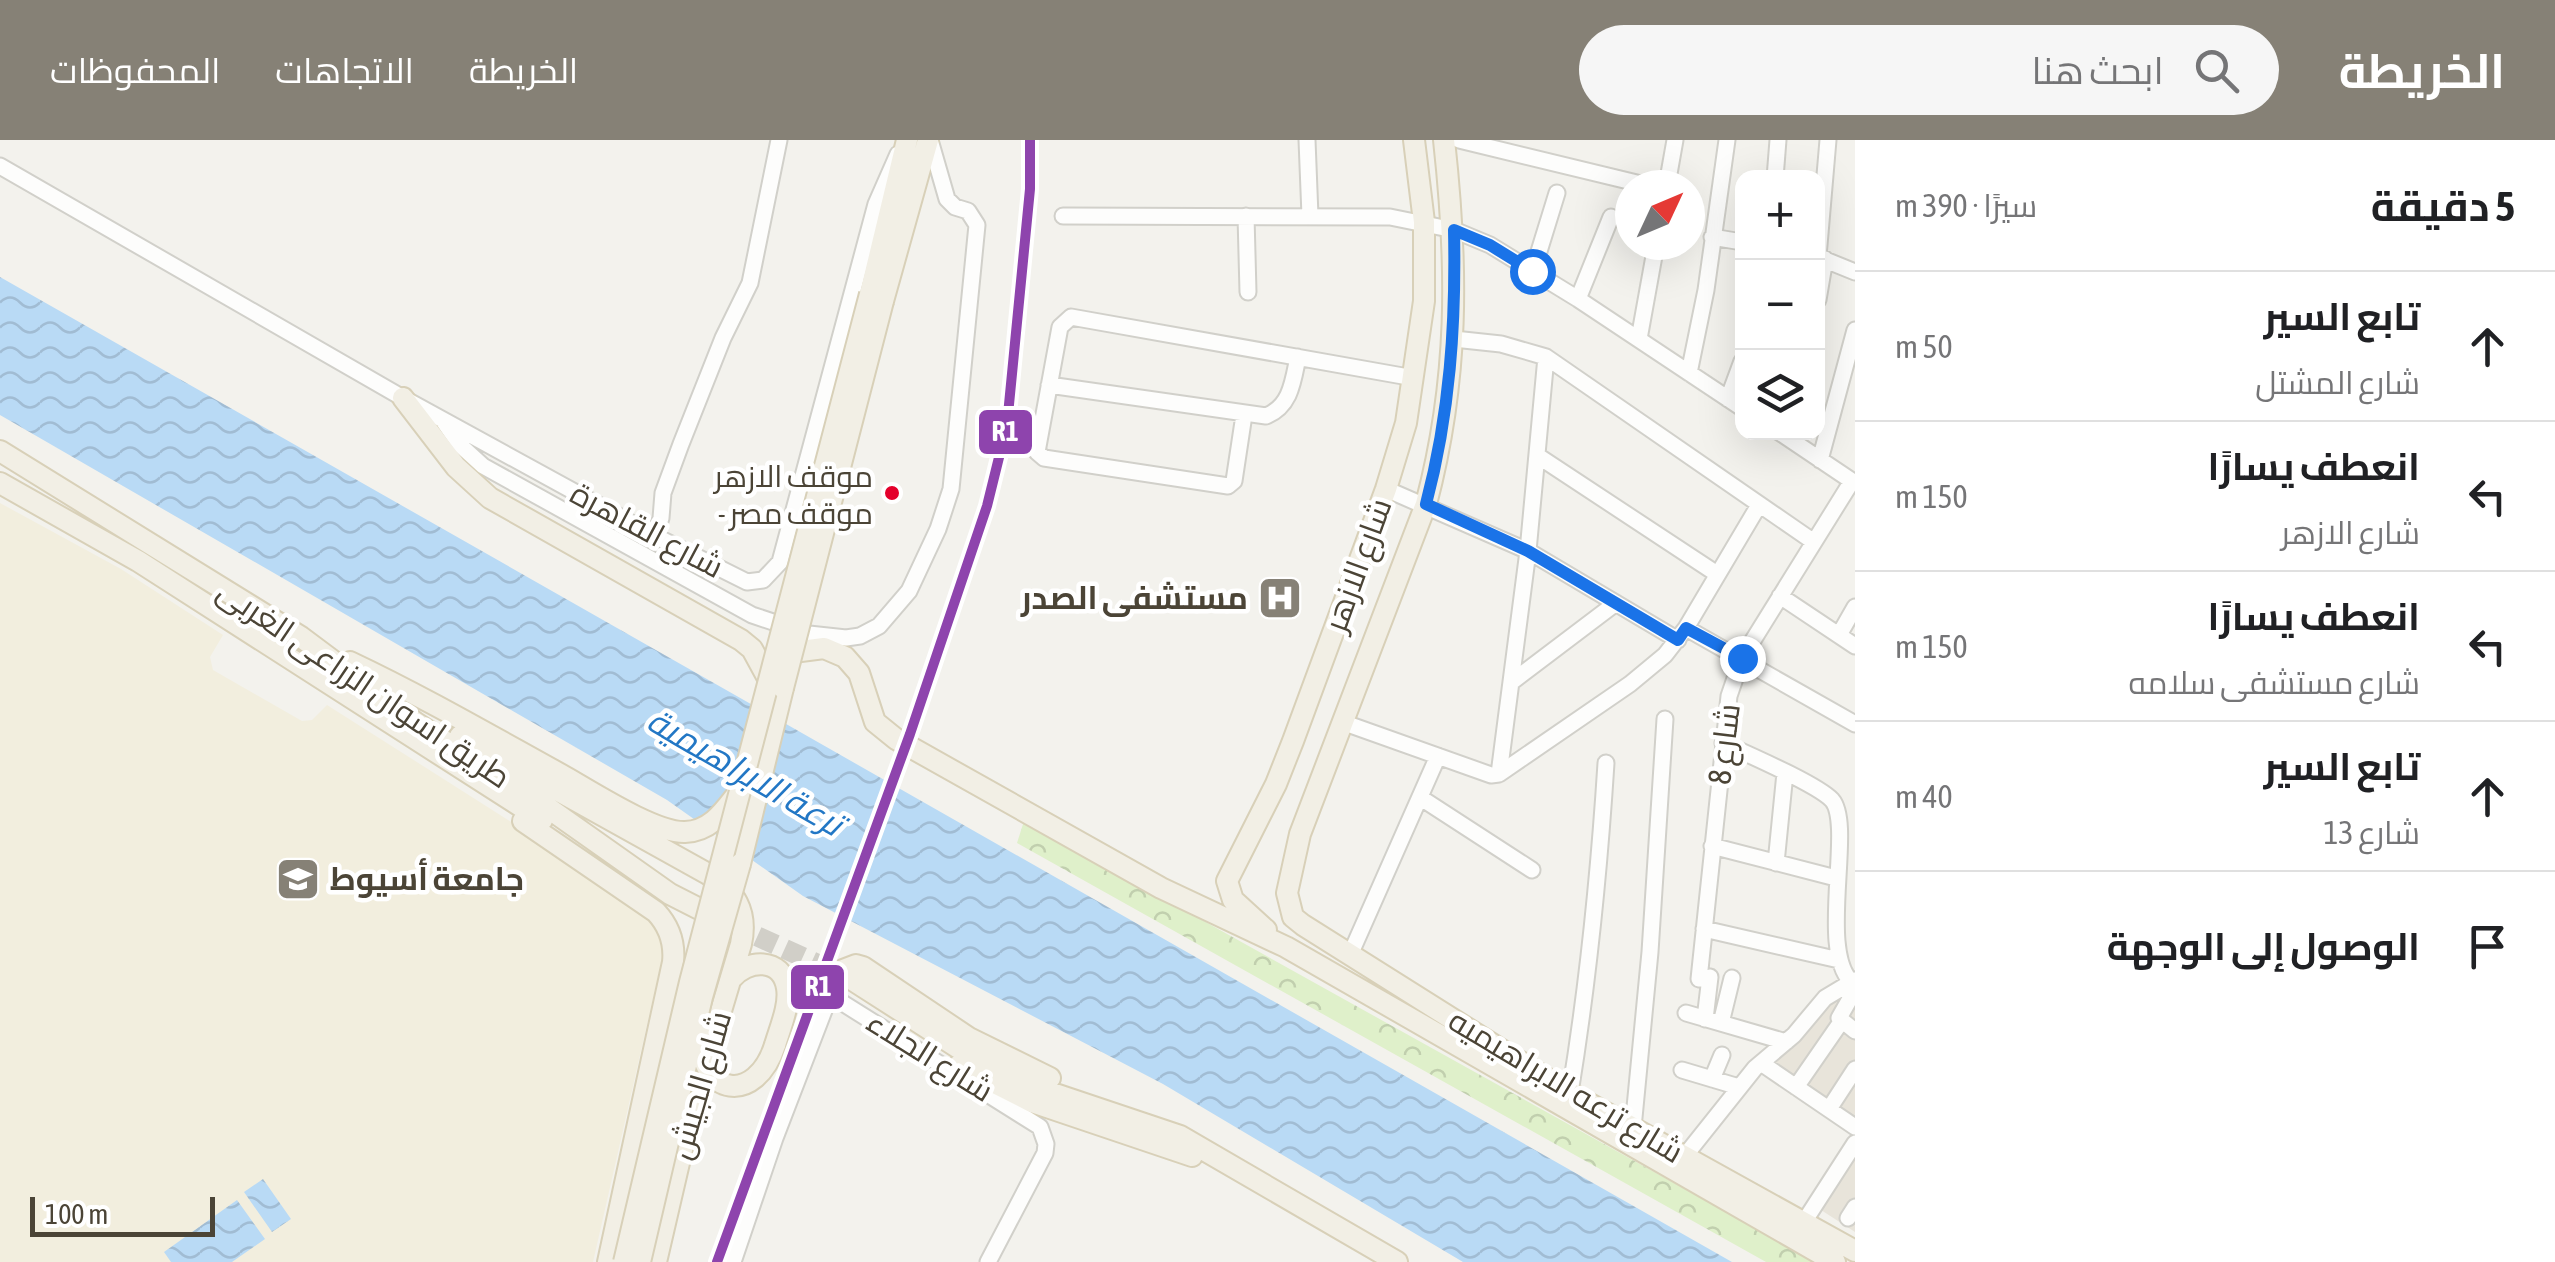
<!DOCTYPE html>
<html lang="ar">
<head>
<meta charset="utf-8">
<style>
  :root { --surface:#fff; --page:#f6f6f6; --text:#202124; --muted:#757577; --line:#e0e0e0; --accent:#868176 }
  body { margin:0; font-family:"Asap Condensed",Cairo,sans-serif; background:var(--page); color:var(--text); direction:rtl }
  .controls { position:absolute; right:30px; top:30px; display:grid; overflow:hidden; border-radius:20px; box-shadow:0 10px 40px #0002 }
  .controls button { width:90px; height:90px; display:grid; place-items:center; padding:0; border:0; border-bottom:2px solid var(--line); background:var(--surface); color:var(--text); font:50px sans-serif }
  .compass { position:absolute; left:1615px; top:30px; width:90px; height:90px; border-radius:50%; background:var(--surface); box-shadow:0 10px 40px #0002; rotate:46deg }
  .scale { position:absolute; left:30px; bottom:25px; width:185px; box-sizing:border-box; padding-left:10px; border:5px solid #4b4436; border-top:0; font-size:28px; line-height:35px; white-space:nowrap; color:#4b4436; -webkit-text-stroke:8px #fff; paint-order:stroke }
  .stop { position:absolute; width:30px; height:30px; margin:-22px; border:8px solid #1a73e8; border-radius:50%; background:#fff }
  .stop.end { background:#1a73e8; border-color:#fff; box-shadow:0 2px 10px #0008 }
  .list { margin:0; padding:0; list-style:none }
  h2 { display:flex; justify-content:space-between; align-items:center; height:130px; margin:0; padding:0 40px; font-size:42px }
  h2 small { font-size:32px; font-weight:400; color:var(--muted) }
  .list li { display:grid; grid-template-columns:65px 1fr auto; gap:30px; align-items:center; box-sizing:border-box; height:150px; padding:0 40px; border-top:2px solid var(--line) }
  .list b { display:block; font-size:38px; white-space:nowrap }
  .list p { margin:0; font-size:32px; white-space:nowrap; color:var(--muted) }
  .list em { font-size:32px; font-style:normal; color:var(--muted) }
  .icon { flex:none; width:55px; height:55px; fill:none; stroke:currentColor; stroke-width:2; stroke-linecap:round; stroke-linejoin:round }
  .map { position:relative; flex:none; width:1855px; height:1122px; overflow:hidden; direction:ltr }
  header { display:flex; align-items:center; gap:60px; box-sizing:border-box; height:140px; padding:0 50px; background:var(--accent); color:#fff }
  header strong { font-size:48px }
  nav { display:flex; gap:55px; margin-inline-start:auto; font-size:35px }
  .search { width:700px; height:90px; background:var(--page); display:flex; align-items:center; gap:25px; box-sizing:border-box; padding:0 35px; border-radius:55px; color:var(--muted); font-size:38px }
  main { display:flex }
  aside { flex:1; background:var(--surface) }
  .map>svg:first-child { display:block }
  .residential { fill:#e8e4da }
  .education { fill:#f2eede }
  .park { fill:url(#park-crowns) }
  .water { fill:url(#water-waves) }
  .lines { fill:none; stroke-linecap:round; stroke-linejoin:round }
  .major-tunnel { stroke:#d1cfc8; stroke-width:20; stroke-dasharray:20 10; stroke-linecap:butt }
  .minor-casing { stroke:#d1d0ca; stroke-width:19 }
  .major-casing { stroke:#d8d0b8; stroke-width:24 }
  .minor { stroke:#fdfdfc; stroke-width:15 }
  .major { stroke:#f2efe5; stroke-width:20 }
  .major-bridge-casing { stroke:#d8d0b8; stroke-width:24; stroke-linecap:butt }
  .major-bridge { stroke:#f2efe5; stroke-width:20 }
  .rail-1-casing { stroke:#fff; stroke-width:18 }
  .rail-1 { stroke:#8e44ad; stroke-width:10 }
  .route { stroke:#1a73e8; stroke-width:12 }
  .bus-dot { fill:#e4002b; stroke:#fff; stroke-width:4 }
  .labels { text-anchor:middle; stroke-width:9; stroke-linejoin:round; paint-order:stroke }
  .bus-label { font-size:30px; fill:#4b4436; stroke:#fff; text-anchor:end }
  .street-label { font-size:32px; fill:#4b4436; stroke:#fff }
  .poi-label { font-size:32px; font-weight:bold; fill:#4b4436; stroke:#fff; text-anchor:end }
  .water-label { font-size:35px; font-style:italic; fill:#2277c5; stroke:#fff }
  .line-badge { stroke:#fff; stroke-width:4 }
  .badge-label { font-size:28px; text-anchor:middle; font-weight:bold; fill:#fff }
</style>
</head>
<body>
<header>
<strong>الخريطة</strong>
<div class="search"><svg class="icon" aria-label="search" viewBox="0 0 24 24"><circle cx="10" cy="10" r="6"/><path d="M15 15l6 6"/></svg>ابحث هنا</div>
<nav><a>الخريطة</a><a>الاتجاهات</a><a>المحفوظات</a></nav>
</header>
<main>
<aside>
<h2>5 دقيقة<small>سيرًا · 390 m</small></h2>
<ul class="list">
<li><svg class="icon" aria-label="ahead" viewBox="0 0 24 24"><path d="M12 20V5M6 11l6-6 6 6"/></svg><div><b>تابع السير</b><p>شارع المشتل</p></div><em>50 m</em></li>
<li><svg class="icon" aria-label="left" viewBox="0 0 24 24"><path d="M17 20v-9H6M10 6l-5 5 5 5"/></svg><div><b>انعطف يسارًا</b><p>شارع الازهر</p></div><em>150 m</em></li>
<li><svg class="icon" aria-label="left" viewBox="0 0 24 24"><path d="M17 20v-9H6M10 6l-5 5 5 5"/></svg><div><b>انعطف يسارًا</b><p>شارع مستشفى سلامه</p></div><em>150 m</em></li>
<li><svg class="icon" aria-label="ahead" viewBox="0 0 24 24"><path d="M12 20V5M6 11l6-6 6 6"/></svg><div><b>تابع السير</b><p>شارع 13</p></div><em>40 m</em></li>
<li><svg class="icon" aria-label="arrive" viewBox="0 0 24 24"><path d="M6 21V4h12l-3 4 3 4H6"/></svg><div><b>الوصول إلى الوجهة</b></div></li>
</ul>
</aside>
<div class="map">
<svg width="1855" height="1122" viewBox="0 0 1855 1122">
  <defs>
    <pattern id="park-crowns" width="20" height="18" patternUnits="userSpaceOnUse" patternTransform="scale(2.5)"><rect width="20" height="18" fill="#dff0ca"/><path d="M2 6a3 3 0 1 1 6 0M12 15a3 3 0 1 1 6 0" fill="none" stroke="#c1cfae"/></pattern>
    <pattern id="water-waves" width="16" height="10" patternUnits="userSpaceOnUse" patternTransform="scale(2.5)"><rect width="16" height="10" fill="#b9daf5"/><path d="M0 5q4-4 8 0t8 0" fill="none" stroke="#a1bcd3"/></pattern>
  </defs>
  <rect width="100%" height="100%" fill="#f3f2ed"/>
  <!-- residential -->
  <path class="residential" d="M1855,843V982L1769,925L1820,866Z
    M1855,1012V1092L1821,1070Z"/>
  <!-- education -->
  <path class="education" d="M0,363L121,429L223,495L210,517L213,530L302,581L312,580L327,565L546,704L647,773L663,799L661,823L593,1122H0Z"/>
  <!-- park -->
  <path class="park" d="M1024,681L1816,1122H1766L1017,703Z"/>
  <!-- water -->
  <path class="water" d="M0,137L1732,1122H1463L1163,944L803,756L667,660L0,275Z
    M263,1039L291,1079L272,1092L244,1052Z
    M237,1060L265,1099L232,1122H171L164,1112Z"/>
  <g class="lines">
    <!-- major-tunnel -->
    <path class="major-tunnel" d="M730,784L851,839"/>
    <!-- minor casing -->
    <g class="minor-casing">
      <path id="minor" d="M1307,0L1310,76
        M1459,0L1645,45
        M0,26L403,258L655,396L747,442L763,440L780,422L876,64L898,14
        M1775,38L1778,0
        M1667,45L1675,0
        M1063,76L1390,77L1454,90L1490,105L1578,159L1742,268
        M1246,76L1248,152
        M1712,97L1742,102
        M1818,117L1828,0
        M1818,117L1855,132
        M1533,131L1557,53
        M1578,159L1611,77
        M1818,160L1825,119
        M1454,199L1501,204L1546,217L1814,402
        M1639,199L1656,105
        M1689,233L1706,150L1727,0
        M1049,245L1266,276C1291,266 1293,241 1298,217
        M1728,259L1742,221
        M1244,275L1234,341L1228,346L1044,318L1037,312L1060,187L1071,177L1414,238
        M444,282L460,305L483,326L752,475L809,494L846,498L860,496L879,486L909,451L938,389L951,349L977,85L968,71L955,67L947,59L930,0
        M1779,292L1855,343
        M1538,316L1717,434
        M1820,320L1855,190
        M1386,349L1528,411L1678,500
        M655,396L661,378L663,353L681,304L723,198L750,143L779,0
        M1780,456L1855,506
        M1686,488L1855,584
        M1839,495L1855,467
        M1513,541L1616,463
        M1342,582L1491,635L1499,634
        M1723,603C1747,614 1817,644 1832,660C1855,686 1815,817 1855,845
        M1499,634L1528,411L1546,217
        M1499,634L1630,544L1665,515L1686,488L1759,365
        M1421,658L1532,730
        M1712,706L1836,738
        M1776,723L1785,633
        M1704,789L1839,820
        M1350,815L1438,616
        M1699,839L1729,556L1742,518L1852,341
        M1855,850L1839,878L1855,891
        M1686,873L1786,902
        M1705,879L1710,837
        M1721,883L1732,838
        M1761,923L1855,987
        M1682,930L1739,947
        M1712,939L1722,915
        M1796,947L1841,882
        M1570,953C1588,843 1599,734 1606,623
        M1829,969L1855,929
        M1633,988L1650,812L1665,579
        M1684,1017L1755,928L1794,895L1825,858L1855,840
        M1848,1078L1855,1067
        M1804,1082L1855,1003
        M733,1122L775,998L830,855L1040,987L1046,1004L1045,1013L988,1122"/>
    </g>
    <!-- major casing -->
    <g class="major-casing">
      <path id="major" d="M1444,0C1458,127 1459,239 1426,364L1300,694L1287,753L1293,777L1303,785L1570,953L1855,1111
        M870,154L907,0
        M883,161L928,0
        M403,258L456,327L490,358L741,500L752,509L770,542
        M0,311L301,497L416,583L544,665L670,754L723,781
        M0,343L138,421L542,680
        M793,512L824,508L845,517L859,533L875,582L896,599L1161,748L1286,807L1835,1122
        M350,522C422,556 491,596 560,634C589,650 654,693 685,692C711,691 724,671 738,653
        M460,596L708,734C735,751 748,771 741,804L691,971L656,1122
        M523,681L656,772C669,786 675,802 673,822L608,1122
        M740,724L783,548
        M1266,790L1233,760L1227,741L1276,644L1293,601L1386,349L1406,283L1424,161V82L1414,0
        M731,839C747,819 782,817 787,848C790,865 780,888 775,905
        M851,839L982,923L1037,948L1180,996L1397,1122
        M830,855L843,830L856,825L863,827L969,898L1050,938
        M959,925L1032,962L1192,1016"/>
    </g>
    <!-- minor -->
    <use href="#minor" class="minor"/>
    <!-- major -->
    <use href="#major" class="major"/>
    <!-- major-bridge casing -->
    <g class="major-bridge-casing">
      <path id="major-bridge" d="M783,548L883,161
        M701,894C699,957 756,965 775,905
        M624,1122L690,842L870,154
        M640,1122L702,857L740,724"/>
    </g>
    <!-- major-bridge -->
    <use href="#major-bridge" class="major-bridge"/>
    <!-- rail-1 casing -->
    <g class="rail-1-casing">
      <path id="rail-1" d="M717,1122L910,594L987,366L1007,285L1030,49V0"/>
    </g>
    <!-- rail-1 -->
    <use href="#rail-1" class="rail-1"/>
  </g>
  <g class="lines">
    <!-- route -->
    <path class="route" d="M1532,131L1490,105L1454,90C1456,184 1450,273 1426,364L1528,411L1678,500L1686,488L1742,518"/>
  </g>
  <!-- icons -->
  <defs>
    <g id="hospital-square" transform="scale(2.25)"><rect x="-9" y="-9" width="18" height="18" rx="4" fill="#868176" stroke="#fff"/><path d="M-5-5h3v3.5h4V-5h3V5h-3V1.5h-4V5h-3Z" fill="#fff"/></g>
    <g id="university-square" transform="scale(2.25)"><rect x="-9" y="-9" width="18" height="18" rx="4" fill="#868176" stroke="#fff"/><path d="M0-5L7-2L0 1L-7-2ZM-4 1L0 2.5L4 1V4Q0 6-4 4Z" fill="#fff"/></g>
  </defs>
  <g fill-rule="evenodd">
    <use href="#hospital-square" x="1280" y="458"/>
    <use href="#university-square" x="298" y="739"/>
  </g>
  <!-- markers -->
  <circle class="bus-dot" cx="892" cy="353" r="9"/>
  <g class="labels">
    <!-- bus labels -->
    <g class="bus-label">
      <text x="873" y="347">موقف الازهر<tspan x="873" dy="37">- موقف مصر</tspan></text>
    </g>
    <!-- street labels -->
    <g class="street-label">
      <text transform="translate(647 390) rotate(28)" y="11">شارع القاهرة</text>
      <text transform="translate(1358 425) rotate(-70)" y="11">شارع الازهر</text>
      <text transform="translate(364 544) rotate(34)" y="11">طريق اسوان الزراعى الغربى</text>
      <text transform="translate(1724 604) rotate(-83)" y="11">شارع 8</text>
      <text transform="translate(930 916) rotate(32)" y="11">شارع الجلاء</text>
      <text transform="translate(700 945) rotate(-74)" y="11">شارع الجيش</text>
      <text transform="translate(1566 946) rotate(31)" y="11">شارع ترعه الابراهيميه</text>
    </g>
    <!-- poi labels -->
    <g class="poi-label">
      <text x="1248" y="469">مستشفى الصدر</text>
      <text x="330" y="750" text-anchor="start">جامعة أسيوط</text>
    </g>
    <!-- water labels -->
    <g class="water-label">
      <text transform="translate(745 632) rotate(30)" y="12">ترعة الابراهيمية</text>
    </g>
  </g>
  <g class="line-badge">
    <rect x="977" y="268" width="57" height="48" rx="10" fill="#8e44ad"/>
    <rect x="789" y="823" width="57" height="48" rx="10" fill="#8e44ad"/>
  </g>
  <g class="badge-label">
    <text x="1005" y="301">R1</text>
    <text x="818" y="856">R1</text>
  </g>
</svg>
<div class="controls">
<button>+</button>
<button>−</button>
<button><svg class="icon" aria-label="layers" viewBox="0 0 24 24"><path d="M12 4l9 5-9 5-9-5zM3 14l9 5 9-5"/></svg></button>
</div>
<svg class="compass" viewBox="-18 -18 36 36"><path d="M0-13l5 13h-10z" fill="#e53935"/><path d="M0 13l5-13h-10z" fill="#757577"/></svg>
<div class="scale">100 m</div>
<div class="stop" style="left:1532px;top:131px"></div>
<div class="stop end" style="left:1742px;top:518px"></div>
</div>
</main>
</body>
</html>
